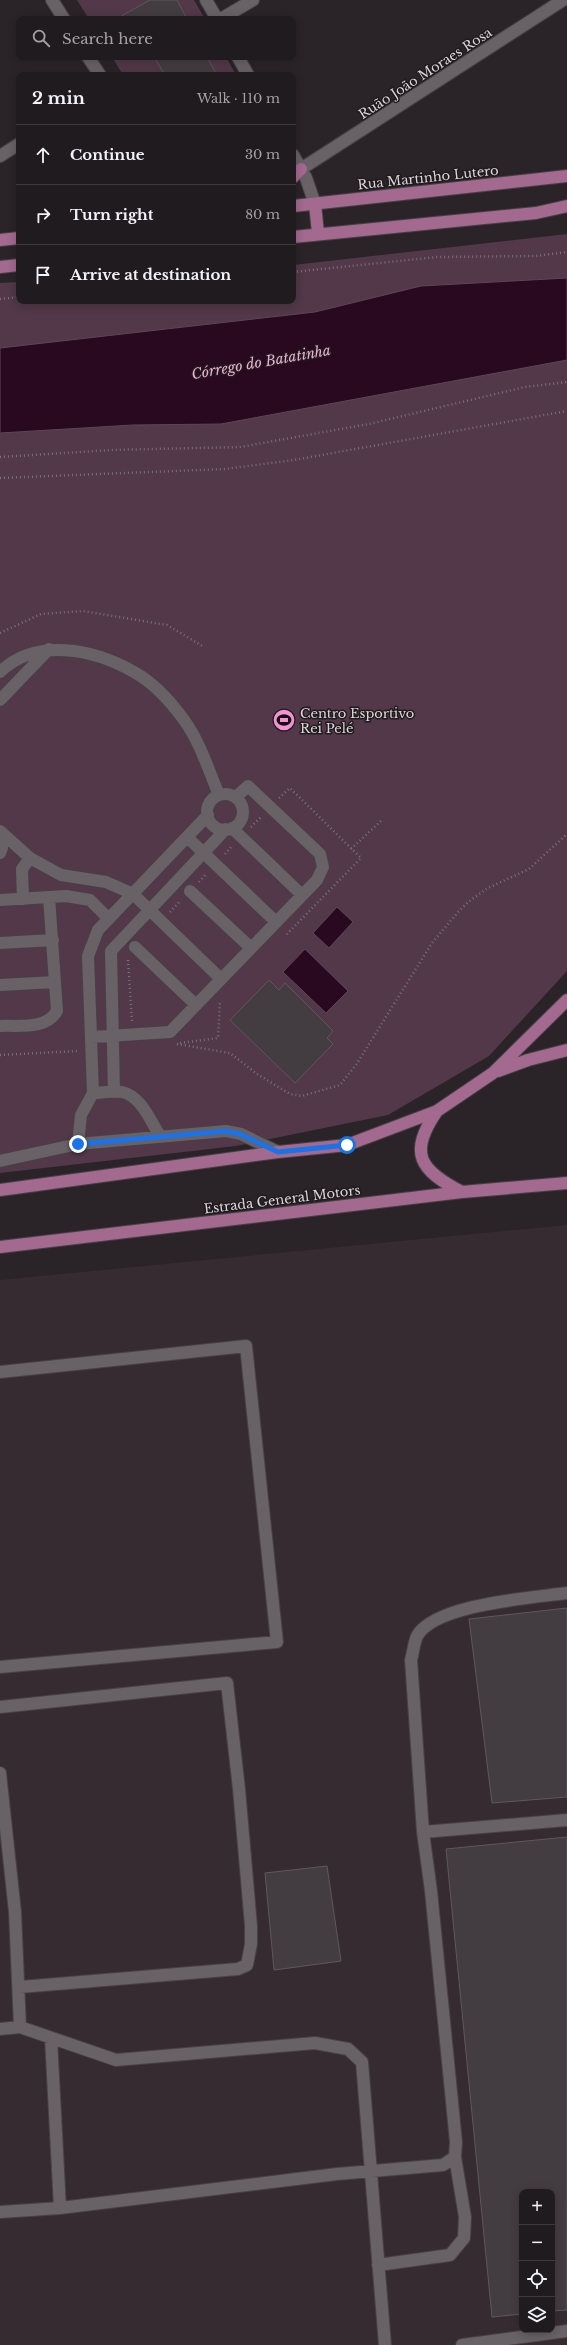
<!DOCTYPE html>
<html lang="en">
<head>
<meta charset="utf-8">
<style>
  :root { --surface:#201b1e; --page:#2d282b; --text:#f1f3f6; --muted:#a2a1a4; --line:#3d393c }
  body { margin:0; font-family:"Libre Baskerville",serif; background:var(--page); color:var(--text) }
  .controls { position:absolute; right:12px; bottom:12px; display:grid; overflow:hidden; border-radius:8px; box-shadow:0 2px 10px #0003 }
  .controls button { width:36px; height:36px; display:grid; place-items:center; padding:0; border:0; border-bottom:1px solid var(--line); background:var(--surface); color:var(--text); font:20px sans-serif }
  .stop { position:absolute; width:12px; height:12px; margin:-9px; border:3px solid #1a73e8; border-radius:50%; background:#fff }
  .stop.end { background:#1a73e8; border-color:#fff; box-shadow:0 1px 4px #0008 }
  .list { margin:0; padding:0; list-style:none }
  h2 { display:flex; justify-content:space-between; align-items:center; height:52px; margin:0; padding:0 16px; font-size:17px }
  h2 small { font-size:13px; font-weight:400; color:var(--muted) }
  .list li { display:grid; grid-template-columns:26px 1fr auto; gap:12px; align-items:center; box-sizing:border-box; height:60px; padding:0 16px; border-top:1px solid var(--line) }
  .list b { display:block; font-size:15px; white-space:nowrap }
  .list em { font-size:13px; font-style:normal; color:var(--muted) }
  .icon { flex:none; width:22px; height:22px; fill:none; stroke:currentColor; stroke-width:2; stroke-linecap:round; stroke-linejoin:round }
  .map { position:relative; flex:none; width:567px; height:2345px; overflow:hidden }
  .search { position:absolute; background:var(--surface); box-shadow:0 2px 10px #0003; left:16px; top:16px; width:280px; height:44px; display:flex; align-items:center; gap:10px; box-sizing:border-box; padding:0 14px; border-radius:8px; color:var(--muted); font-size:15px }
  .panel { position:absolute; background:var(--surface); box-shadow:0 2px 10px #0003; left:16px; top:72px; width:280px; height:232px; border-radius:8px }
  .map>svg:first-child { display:block }
  .built { fill:#372b32; fill-rule:evenodd }
  .green { fill:#523848 }
  .water { fill:#29091f; stroke:#5e4656 }
  .building { fill:#433c40; stroke:#5e575b }
  .lines { fill:none; stroke-linecap:round; stroke-linejoin:round }
  .minor-casing { stroke:#474145; stroke-width:14 }
  .major-casing { stroke:#474145; stroke-width:14 }
  .path { stroke:#787376; stroke-width:2.5; stroke-dasharray:1 3; stroke-linecap:butt }
  .minor { stroke:#686165; stroke-width:12 }
  .major { stroke:#a3698f; stroke-width:12 }
  .route { stroke:#1a73e8; stroke-width:5 }
  .labels { text-anchor:middle; stroke-width:3; stroke-linejoin:round; paint-order:stroke }
  .street-label { font-size:13px; fill:#dad5d8; stroke:#211b1e }
  .poi-label { font-size:13px; fill:#dad5d8; stroke:#211b1e; text-anchor:start }
  .water-label { font-size:14px; font-style:italic; fill:#f0afd7; stroke:#211b1e }
</style>
</head>
<body>
<div class="map">
<svg width="567" height="2345" viewBox="0 0 567 2345">
  <rect width="100%" height="100%" fill="#2a2428"/>
  <!-- built -->
  <path class="built" d="M567,1225V2345H0V1280ZM522,2192H552V2330H522Z"/>
  <!-- green -->
  <path class="green" d="M77,0H194L205,19H89Z
    M112,57H226L236,75H123Z
    M567,234V971L489,1056L388,1115L236,1146L0,1173V283L19,282V301H293V265Z"/>
  <!-- water -->
  <path class="water" d="M567,278V360L221,424L133,425L0,433V348L315,312L421,286Z
    M337,907L353,922L329,948L313,933Z
    M305,949L348,991L326,1013L283,972Z"/>
  <!-- building -->
  <path class="building" d="M150,0H177L187,19H116Z
    M154,57H207L217,75H165Z
    M269,980L279,990L285,983L333,1031L327,1038L333,1044L295,1083L230,1020Z
    M567,1608V1797L492,1803L469,1619Z
    M567,1837V2310L552,2311V2192H522V2314L492,2317L446,1849Z
    M327,1866L341,1961L274,1970L265,1873Z"/>
  <g class="lines">
    <!-- minor casing -->
    <g class="minor-casing">
      <path id="minor" d="M52,0L64,19
        M206,0L217,19
        M221,19L253,0
        M88,57L100,75
        M238,57L248,75
        M293,155L306,178L315,204
        M0,156L19,144
        M301,169L563,0
        M0,672C36,637 94,649 134,672C154,683 171,702 184,720C200,742 209,771 219,795
        M0,700L49,649
        M207 812a18 18 0 1 1 36 0a18 18 0 1 1-36 0Z
        M232,828L302,895
        M0,831L30,858L61,875L106,882L133,894L221,979
        M187,837L276,922
        M0,853L2,848L1,833
        M190,891L251,948
        M23,899L22,869L30,858
        M0,900L66,896L90,900L109,919
        M0,943L53,940
        M135,947L196,1005
        M0,985L55,982
        M0,1026C20,1025 46,1030 57,1011L49,897
        M92,1037L170,1032L317,880L323,867L320,854L248,786L236,797
        M114,1092L111,951L226,829
        M93,1093L88,956L98,930L208,815
        M78,1144L81,1115L93,1093C102,1093 113,1090 122,1092C141,1096 150,1120 160,1136
        M0,1161L78,1144L226,1131L241,1134L278,1152
        M0,1372L246,1346L277,1642L0,1667
        M0,1707L227,1683L239,1789L251,1926V1944L247,1965L238,1969L20,1987
        M0,1773L15,1912L20,2027L0,2029
        M423,1832L567,1820
        M20,2027L116,2060L315,2043L348,2049L362,2062L385,2345
        M51,2038L60,2208
        M0,2212L60,2208L337,2174L443,2165L455,2157L456,2142L431,1891L423,1832L411,1660C413,1653 414,1643 417,1636C435,1604 532,1598 567,1593
        M378,2265L450,2255L464,2238L465,2217L455,2157
        M462,2345L567,2331"/>
    </g>
    <!-- major casing -->
    <g class="major-casing">
      <path id="major" d="M293,177L301,169
        M315,204L318,233
        M293,206L567,176
        M293,237L536,213L567,206
        M0,240L19,238
        M0,267L19,265
        M498,1071L528,1060L567,1050
        M437,1111C408,1153 419,1170 462,1192
        M0,1190L278,1152L347,1145L437,1111L493,1073L567,1000
        M0,1247L462,1192L567,1183"/>
    </g>
    <!-- path -->
    <path class="path" d="M293,272L437,257L536,256L567,252
      M0,299L19,297
      M0,457L111,450L240,447L369,424L525,387L567,382
      M0,478L225,469L294,460L567,411
      M0,633L41,614L83,611L167,625L204,647
      M279,798L290,788L361,858L285,936
      M251,827L262,816
      M351,849L383,819
      M225,854L232,846
      M199,882L206,874
      M170,912L180,901
      M128,960L132,1021
      M180,1043L218,1038L220,1002
      M177,1044L230,1053L257,1074L290,1094L302,1096L340,1085L356,1065L432,943L459,911L468,902L488,888L529,869L567,834
      M0,1055L77,1051"/>
    <!-- minor -->
    <use href="#minor" class="minor"/>
    <!-- major -->
    <use href="#major" class="major"/>
  </g>
  <g class="lines">
    <!-- route -->
    <path class="route" d="M78,1144L226,1131L240,1134L278,1152L347,1145"/>
  </g>
  <!-- icons -->
  <defs>
    <g id="stadium-disc" transform="scale(1.15)"><circle r="9.5" fill="#f591d2" stroke="#211b1e"/><path d="M0-5a6.5 5 0 1 0 0 10a6.5 5 0 1 0 0-10ZM-3.5-1.8h7v3.6h-7Z" fill="#111"/></g>
  </defs>
  <g fill-rule="evenodd">
    <use href="#stadium-disc" x="284" y="720"/>
  </g>
  <g class="labels">
    <!-- street labels -->
    <g class="street-label">
      <text transform="translate(425 73) rotate(-33)" y="5">Ruão João Moraes Rosa</text>
      <text transform="translate(428 177) rotate(-6)" y="5">Rua Martinho Lutero</text>
      <text transform="translate(282 1199) rotate(-7)" y="5">Estrada General Motors</text>
    </g>
    <!-- poi labels -->
    <g class="poi-label">
      <text x="300" y="718">Centro Esportivo<tspan x="300" dy="15">Rei Pelé</tspan></text>
    </g>
    <!-- water labels -->
    <g class="water-label">
      <text transform="translate(261 362) rotate(-10)" y="5">Córrego do Batatinha</text>
    </g>
  </g>
</svg>
<div class="controls">
<button>+</button>
<button>−</button>
<button><svg class="icon" aria-label="locate" viewBox="0 0 24 24"><circle cx="12" cy="12" r="6"/><path d="M12 2v4M12 18v4M2 12h4M18 12h4"/></svg></button>
<button><svg class="icon" aria-label="layers" viewBox="0 0 24 24"><path d="M12 4l9 5-9 5-9-5zM3 14l9 5 9-5"/></svg></button>
</div>
<div class="stop" style="left:347px;top:1145px"></div>
<div class="stop end" style="left:78px;top:1144px"></div>
<div class="search"><svg class="icon" aria-label="search" viewBox="0 0 24 24"><circle cx="10" cy="10" r="6"/><path d="M15 15l6 6"/></svg>Search here</div>
<section class="panel">
<h2>2 min<small>Walk · 110 m</small></h2>
<ul class="list">
<li><svg class="icon" aria-label="ahead" viewBox="0 0 24 24"><path d="M12 20V5M6 11l6-6 6 6"/></svg><div><b>Continue</b></div><em>30 m</em></li>
<li><svg class="icon" aria-label="right" viewBox="0 0 24 24"><path d="M7 20v-9h11M14 6l5 5-5 5"/></svg><div><b>Turn right</b></div><em>80 m</em></li>
<li><svg class="icon" aria-label="arrive" viewBox="0 0 24 24"><path d="M6 21V4h12l-3 4 3 4H6"/></svg><div><b>Arrive at destination</b></div></li>
</ul>
</section>
</div>
</body>
</html>
